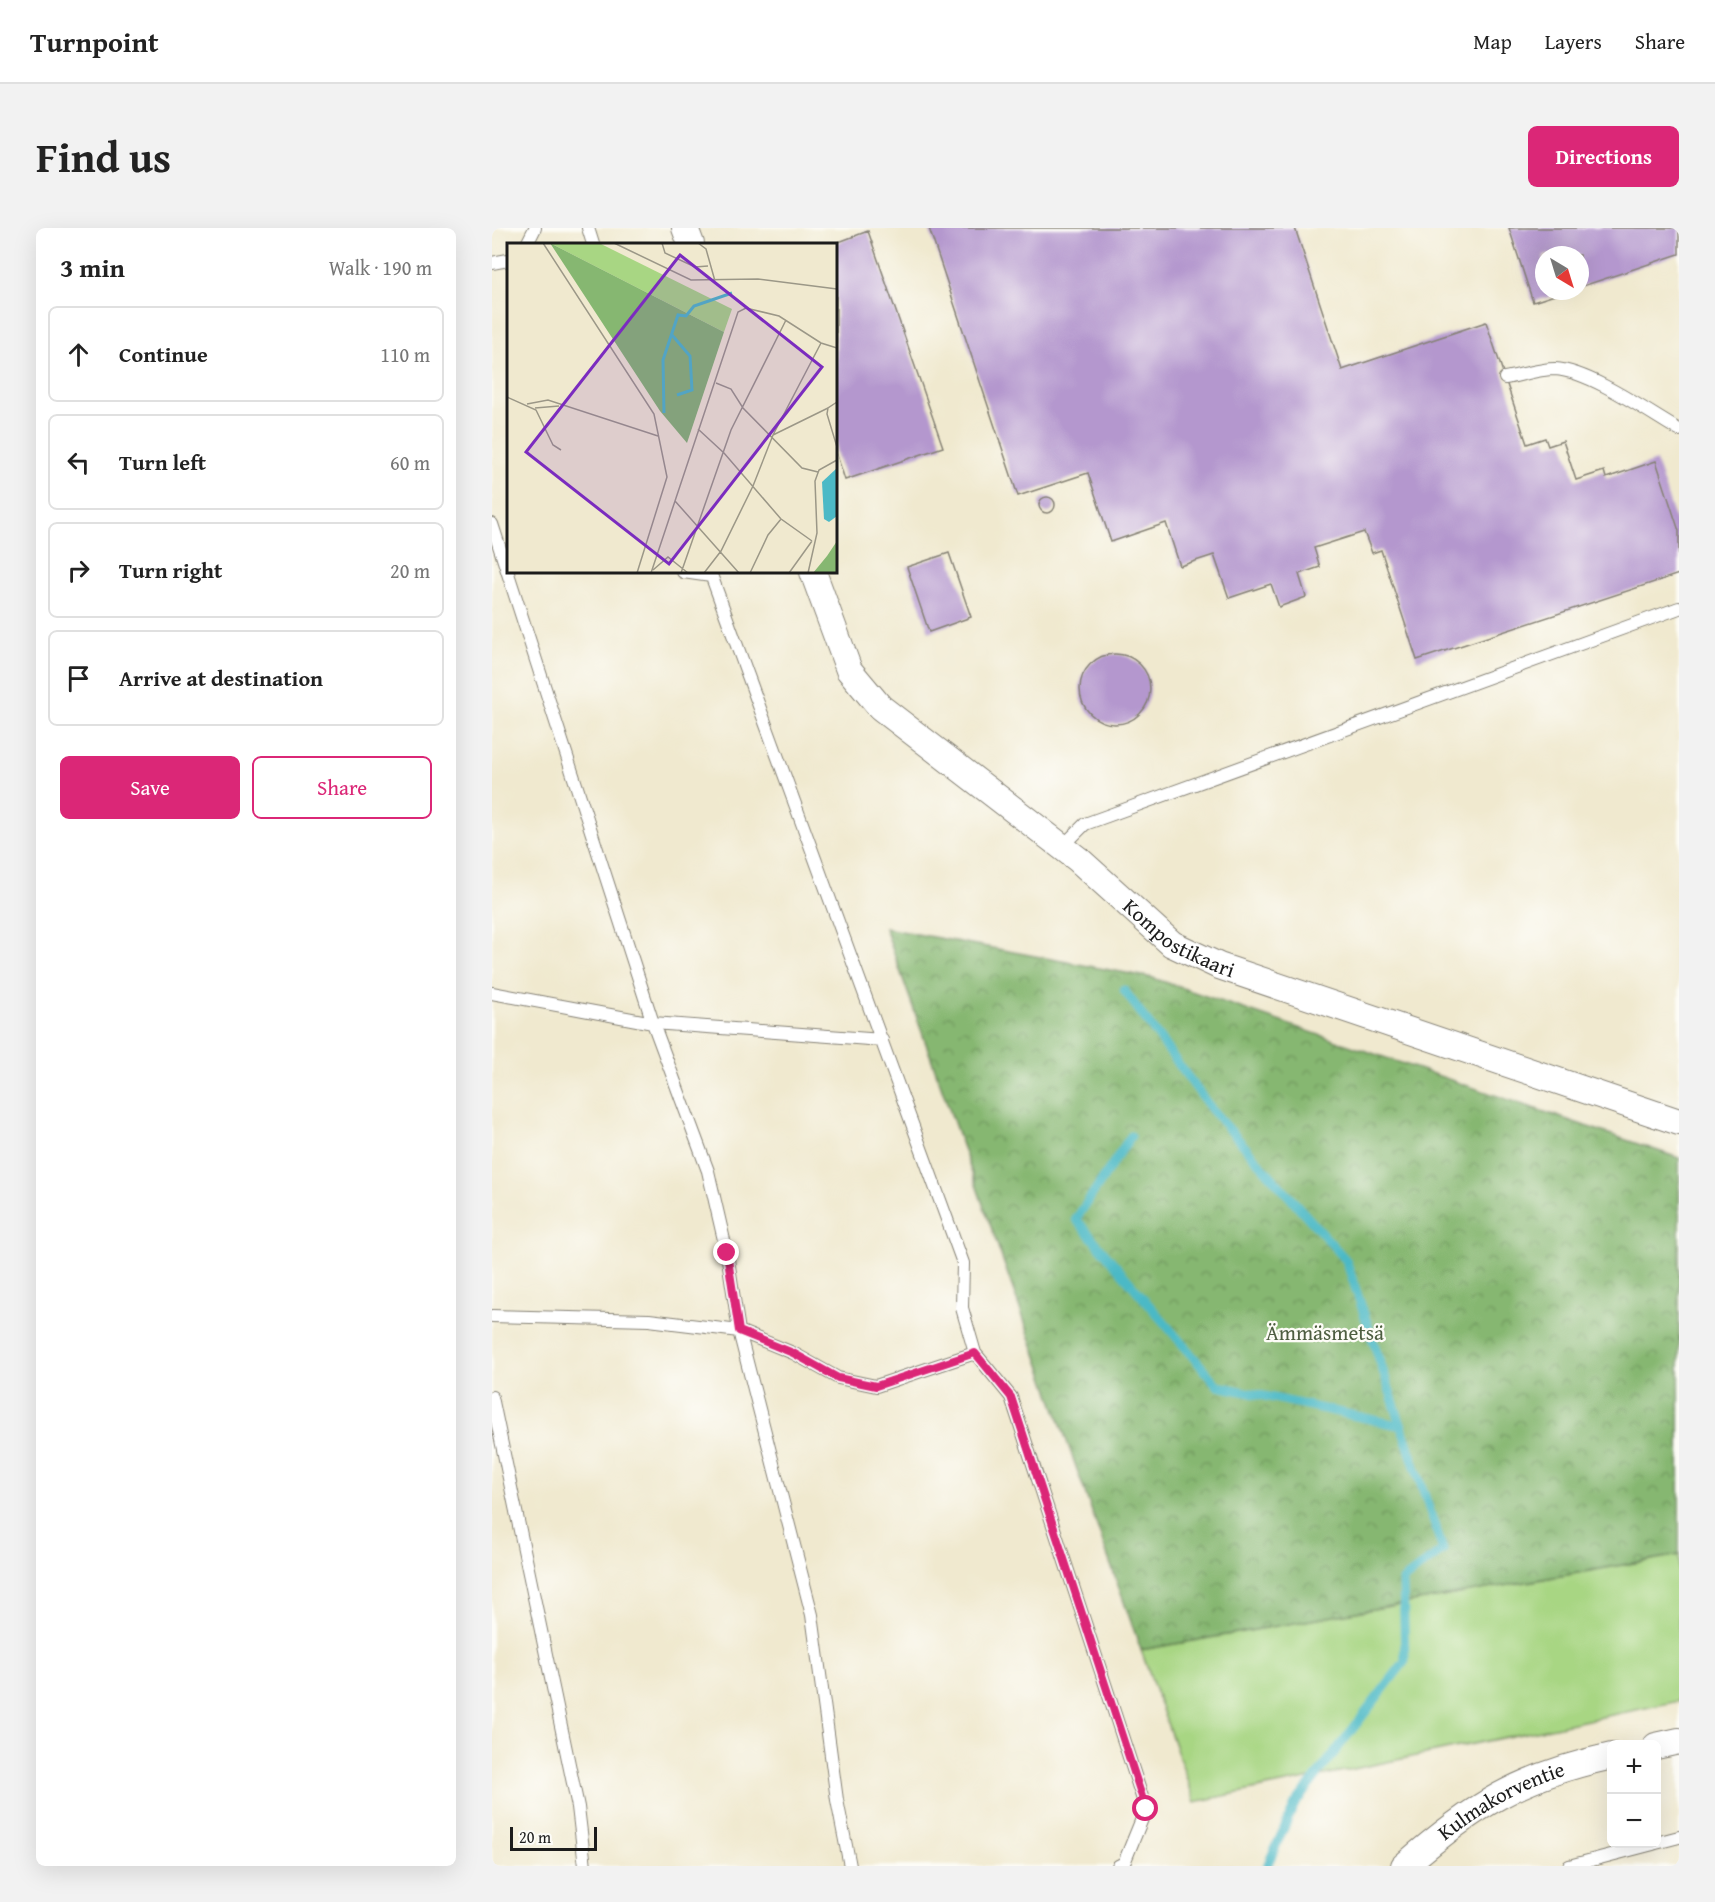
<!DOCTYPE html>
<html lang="en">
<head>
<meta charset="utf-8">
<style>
  :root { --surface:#fff; --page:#f2f2f2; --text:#222; --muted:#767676; --line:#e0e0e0; --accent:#db2777 }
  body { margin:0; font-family:"Gentium Book Plus",serif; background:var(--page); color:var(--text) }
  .controls { position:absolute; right:18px; bottom:18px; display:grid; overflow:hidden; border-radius:9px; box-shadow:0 6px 24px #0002 }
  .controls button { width:54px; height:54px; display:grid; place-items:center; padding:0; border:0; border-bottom:2px solid var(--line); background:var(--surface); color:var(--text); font:30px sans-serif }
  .compass { position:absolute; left:1043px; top:18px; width:54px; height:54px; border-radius:50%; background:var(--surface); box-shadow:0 6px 24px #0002; rotate:142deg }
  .scale { position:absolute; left:18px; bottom:15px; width:87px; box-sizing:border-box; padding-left:6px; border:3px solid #1c1c1c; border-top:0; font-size:16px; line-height:21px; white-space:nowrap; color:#1c1c1c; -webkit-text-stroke:4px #fdfcf7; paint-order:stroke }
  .stop { position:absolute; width:18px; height:18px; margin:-14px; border:4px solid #db2777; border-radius:50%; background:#fff }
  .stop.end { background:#db2777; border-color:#fff; box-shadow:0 2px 6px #0008 }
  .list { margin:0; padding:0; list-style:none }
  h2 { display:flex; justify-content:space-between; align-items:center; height:78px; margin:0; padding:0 24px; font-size:26px }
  h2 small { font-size:20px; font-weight:400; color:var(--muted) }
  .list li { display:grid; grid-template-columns:39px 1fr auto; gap:18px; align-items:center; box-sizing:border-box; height:96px; margin:0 12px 12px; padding:0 12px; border:2px solid var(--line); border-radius:9px }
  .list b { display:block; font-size:22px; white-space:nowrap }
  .list em { font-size:20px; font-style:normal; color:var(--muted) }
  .actions { display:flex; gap:12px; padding:18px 24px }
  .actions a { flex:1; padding:14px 0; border:2px solid var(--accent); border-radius:9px; text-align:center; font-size:21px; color:var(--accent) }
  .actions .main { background:var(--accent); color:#fff }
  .icon { flex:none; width:33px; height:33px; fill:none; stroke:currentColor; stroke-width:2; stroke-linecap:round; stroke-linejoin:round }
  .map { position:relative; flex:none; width:1187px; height:1638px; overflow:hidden; border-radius:9px }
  header { display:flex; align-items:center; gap:36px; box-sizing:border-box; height:84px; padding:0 30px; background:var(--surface); border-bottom:2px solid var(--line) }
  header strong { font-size:28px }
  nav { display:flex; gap:33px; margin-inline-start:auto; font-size:21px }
  .intro { display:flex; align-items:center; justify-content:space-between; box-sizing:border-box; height:144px; padding:0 36px }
  h1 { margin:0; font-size:42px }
  .button { padding:15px 27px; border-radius:9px; background:var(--accent); color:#fff; font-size:21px; font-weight:700 }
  main { display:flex; gap:36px; padding:0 36px }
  aside { flex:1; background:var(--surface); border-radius:9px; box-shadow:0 6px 24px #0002 }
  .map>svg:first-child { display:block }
  .grass { fill:#a8d683; stroke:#627950; stroke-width:1.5 }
  .forest { fill:url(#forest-crowns); stroke:#516a46; stroke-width:1.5 }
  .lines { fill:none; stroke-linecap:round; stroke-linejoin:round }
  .stream { stroke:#4cb9c6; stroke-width:9 }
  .building { fill:#b497ce }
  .service-casing { stroke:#868276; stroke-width:14 }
  .minor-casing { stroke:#868276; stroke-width:28 }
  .service { stroke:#fff; stroke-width:12 }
  .minor { stroke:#fff; stroke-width:26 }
  .route { stroke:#db2777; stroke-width:8 }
  .labels { text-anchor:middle; stroke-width:4.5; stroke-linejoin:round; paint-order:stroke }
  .street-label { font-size:21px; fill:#1c1c1c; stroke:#fdfcf7 }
  .park-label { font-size:21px; fill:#4d5d40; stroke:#fdfcf7 }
  .inset-river { fill:none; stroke:#4cb9c6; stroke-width:3 }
  .inset-road { fill:none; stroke:#9b9787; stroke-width:1.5 }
  .view { fill:#7b2cbf; fill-opacity:0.15; stroke:#7b2cbf; stroke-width:3 }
  .inset-edge { fill:none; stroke:#1c1c1c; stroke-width:3 }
</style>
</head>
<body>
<header>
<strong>Turnpoint</strong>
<nav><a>Map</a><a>Layers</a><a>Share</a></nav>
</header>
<div class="intro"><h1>Find us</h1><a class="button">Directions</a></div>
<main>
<aside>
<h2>3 min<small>Walk · 190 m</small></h2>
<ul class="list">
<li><svg class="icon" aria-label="ahead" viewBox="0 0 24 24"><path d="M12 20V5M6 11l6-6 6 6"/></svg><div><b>Continue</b></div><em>110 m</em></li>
<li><svg class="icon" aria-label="left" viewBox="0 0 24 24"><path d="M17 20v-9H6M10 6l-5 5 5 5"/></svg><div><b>Turn left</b></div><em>60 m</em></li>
<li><svg class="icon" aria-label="right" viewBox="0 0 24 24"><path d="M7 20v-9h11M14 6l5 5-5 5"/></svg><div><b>Turn right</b></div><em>20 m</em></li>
<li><svg class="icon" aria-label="arrive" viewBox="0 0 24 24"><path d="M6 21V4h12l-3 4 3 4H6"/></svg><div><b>Arrive at destination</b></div></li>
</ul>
<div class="actions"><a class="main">Save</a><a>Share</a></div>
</aside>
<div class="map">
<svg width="1187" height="1638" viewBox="0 0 1187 1638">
  <defs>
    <pattern id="forest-crowns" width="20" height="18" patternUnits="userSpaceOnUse" patternTransform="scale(1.5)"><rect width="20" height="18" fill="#86b771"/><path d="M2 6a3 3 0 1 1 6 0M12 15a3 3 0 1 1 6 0" fill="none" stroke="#6d945c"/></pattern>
  </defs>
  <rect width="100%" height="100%" fill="#fdfcf7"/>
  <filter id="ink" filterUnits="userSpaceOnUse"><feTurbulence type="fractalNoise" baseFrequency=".0167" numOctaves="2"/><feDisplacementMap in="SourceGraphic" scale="12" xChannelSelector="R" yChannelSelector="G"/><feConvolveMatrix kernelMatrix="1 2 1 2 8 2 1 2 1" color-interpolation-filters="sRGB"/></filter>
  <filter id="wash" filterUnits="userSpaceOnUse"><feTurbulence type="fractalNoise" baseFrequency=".008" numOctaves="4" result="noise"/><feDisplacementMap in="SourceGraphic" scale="24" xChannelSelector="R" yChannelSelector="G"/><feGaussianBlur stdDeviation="1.35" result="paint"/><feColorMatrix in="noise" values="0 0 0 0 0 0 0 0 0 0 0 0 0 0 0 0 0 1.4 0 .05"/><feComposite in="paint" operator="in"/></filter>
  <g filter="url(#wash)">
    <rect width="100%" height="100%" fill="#f0e9cf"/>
    <!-- grass -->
    <path class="grass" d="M1187,1327V1473L703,1574L649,1422Z"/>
    <!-- forest -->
    <path class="forest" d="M393,700L661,750L1187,930V1327L649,1422Z"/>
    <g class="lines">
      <!-- stream -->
      <path class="stream" d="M632,762L720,882L854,1032L951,1322L911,1352L913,1433L803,1576L775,1638
        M639,908L584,991L726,1158L910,1198"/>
    </g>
    <g id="blocks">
      <!-- building -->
      <path class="building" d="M437,0H803L850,142L994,94L1035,216L1053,210L1056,218L1071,213L1084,252L1112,243L1114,250L1164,233L1187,303V346L925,432L889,322L880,325L872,304L822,320L828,339L807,346L814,369L787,379L779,356L737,370L722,327L688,338L674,295L619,314L596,245L526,268Z
        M1017,0H1187V26L1088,59V27H1052V63H1075L1041,74Z
        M376,3L451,219L353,252L344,224V15Z
        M547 277a8 8 0 1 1 16 0a8 8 0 1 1-16 0Z
        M457,325L479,389L437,404L415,339Z
        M588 461a35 35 0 1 1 70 0a35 35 0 1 1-70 0Z"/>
    </g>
  </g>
  <g filter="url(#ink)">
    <use href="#blocks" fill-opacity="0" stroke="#868276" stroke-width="1.5"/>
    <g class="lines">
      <!-- service casing -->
      <g class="service-casing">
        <path id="service" d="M96,0L101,16
          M35,16L43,0
          M0,35L16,32
          M1013,150C1029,147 1048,141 1063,141C1098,143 1156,184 1187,202
          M0,296L161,795L216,943L235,1025L247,1103L320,1387L345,1572L358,1638
          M191,344L219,348
          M218,344L471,1035L470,1080L483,1125L519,1169L654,1581L632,1635L626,1638
          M570,619L593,596L1187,380
          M0,765L161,795L390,812
          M0,1088L157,1092L247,1103L301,1125L346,1150L384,1158L483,1125
          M0,1169L86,1579L93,1638
          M1164,1615L1187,1609
          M1077,1638L1161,1616"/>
      </g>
      <!-- minor casing -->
      <g class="minor-casing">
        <g id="minor">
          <path d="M193,0L199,16"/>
          <path id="s1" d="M321,344L357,442L388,479L587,632L680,716L727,738L1187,894"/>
          <path d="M1164,1518L1187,1513"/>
          <path id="s2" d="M912,1638C982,1577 1028,1548 1120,1528"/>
        </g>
      </g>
      <!-- service -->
      <use href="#service" class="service"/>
      <!-- minor -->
      <use href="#minor" class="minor"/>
    </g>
  </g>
  <g class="lines" filter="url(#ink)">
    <!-- route -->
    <path class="route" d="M235,1025L247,1103L301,1125L346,1150L384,1158L483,1125L519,1169L654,1581"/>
  </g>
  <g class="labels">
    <!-- street labels -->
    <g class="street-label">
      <text dy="7" stroke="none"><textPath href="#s1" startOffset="532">Kompostikaari</textPath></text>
      <text dy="7" stroke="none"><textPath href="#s2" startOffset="118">Kulmakorventie</textPath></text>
    </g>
    <!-- park labels -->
    <g class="park-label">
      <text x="833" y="1112">Ämmäsmetsä</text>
    </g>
  </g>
  <!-- overview -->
  <g transform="translate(15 15)">
    <rect width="330" height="330" fill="#f0e9cf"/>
    <path d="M43,0H92L225,66L217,89Z" fill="#a8d683"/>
    <path d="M43,0L217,89L180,200L153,168ZM330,298V330H306L320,313Z" fill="#86b771"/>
    <path d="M330,225V273L322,279L317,276L315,239Z" fill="#4cb9c6"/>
    <path class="inset-river" d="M165,92L183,113L185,147L170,152M157,170L156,117L171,72L179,73L187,63L225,50"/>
    <path class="inset-road" d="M36,0L147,171L160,234L130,330M107,0L184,37L251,36L330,46M155,0L158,10L188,24L201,23M191,0L199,6L208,38M209,140L224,146L236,165L295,225L311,229M0,154L29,167L46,202L54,207M330,159L321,165L320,171L330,204M20,161L41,157L151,193M28,165L52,163M191,186L217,210L274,276M266,192L321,165M168,258L232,330M146,327L161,314L181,330M144,330L231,69L239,65L272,73L314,100L330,105M174,330L224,187L279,77M197,330L214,308L246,243L266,192L314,100M243,330L261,292L274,276L305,298M282,330L305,298M301,330L310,290L308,238L312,227L330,217"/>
    <path class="view" d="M173,12L315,124L162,321L19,209Z"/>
    <rect width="330" height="330" class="inset-edge"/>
  </g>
</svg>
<div class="controls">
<button>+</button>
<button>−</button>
</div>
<svg class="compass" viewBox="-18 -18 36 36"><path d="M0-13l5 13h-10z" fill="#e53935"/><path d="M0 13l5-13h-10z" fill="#767676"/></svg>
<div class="scale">20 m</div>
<div class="stop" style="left:654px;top:1581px"></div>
<div class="stop end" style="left:235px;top:1025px"></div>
</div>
</main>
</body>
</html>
